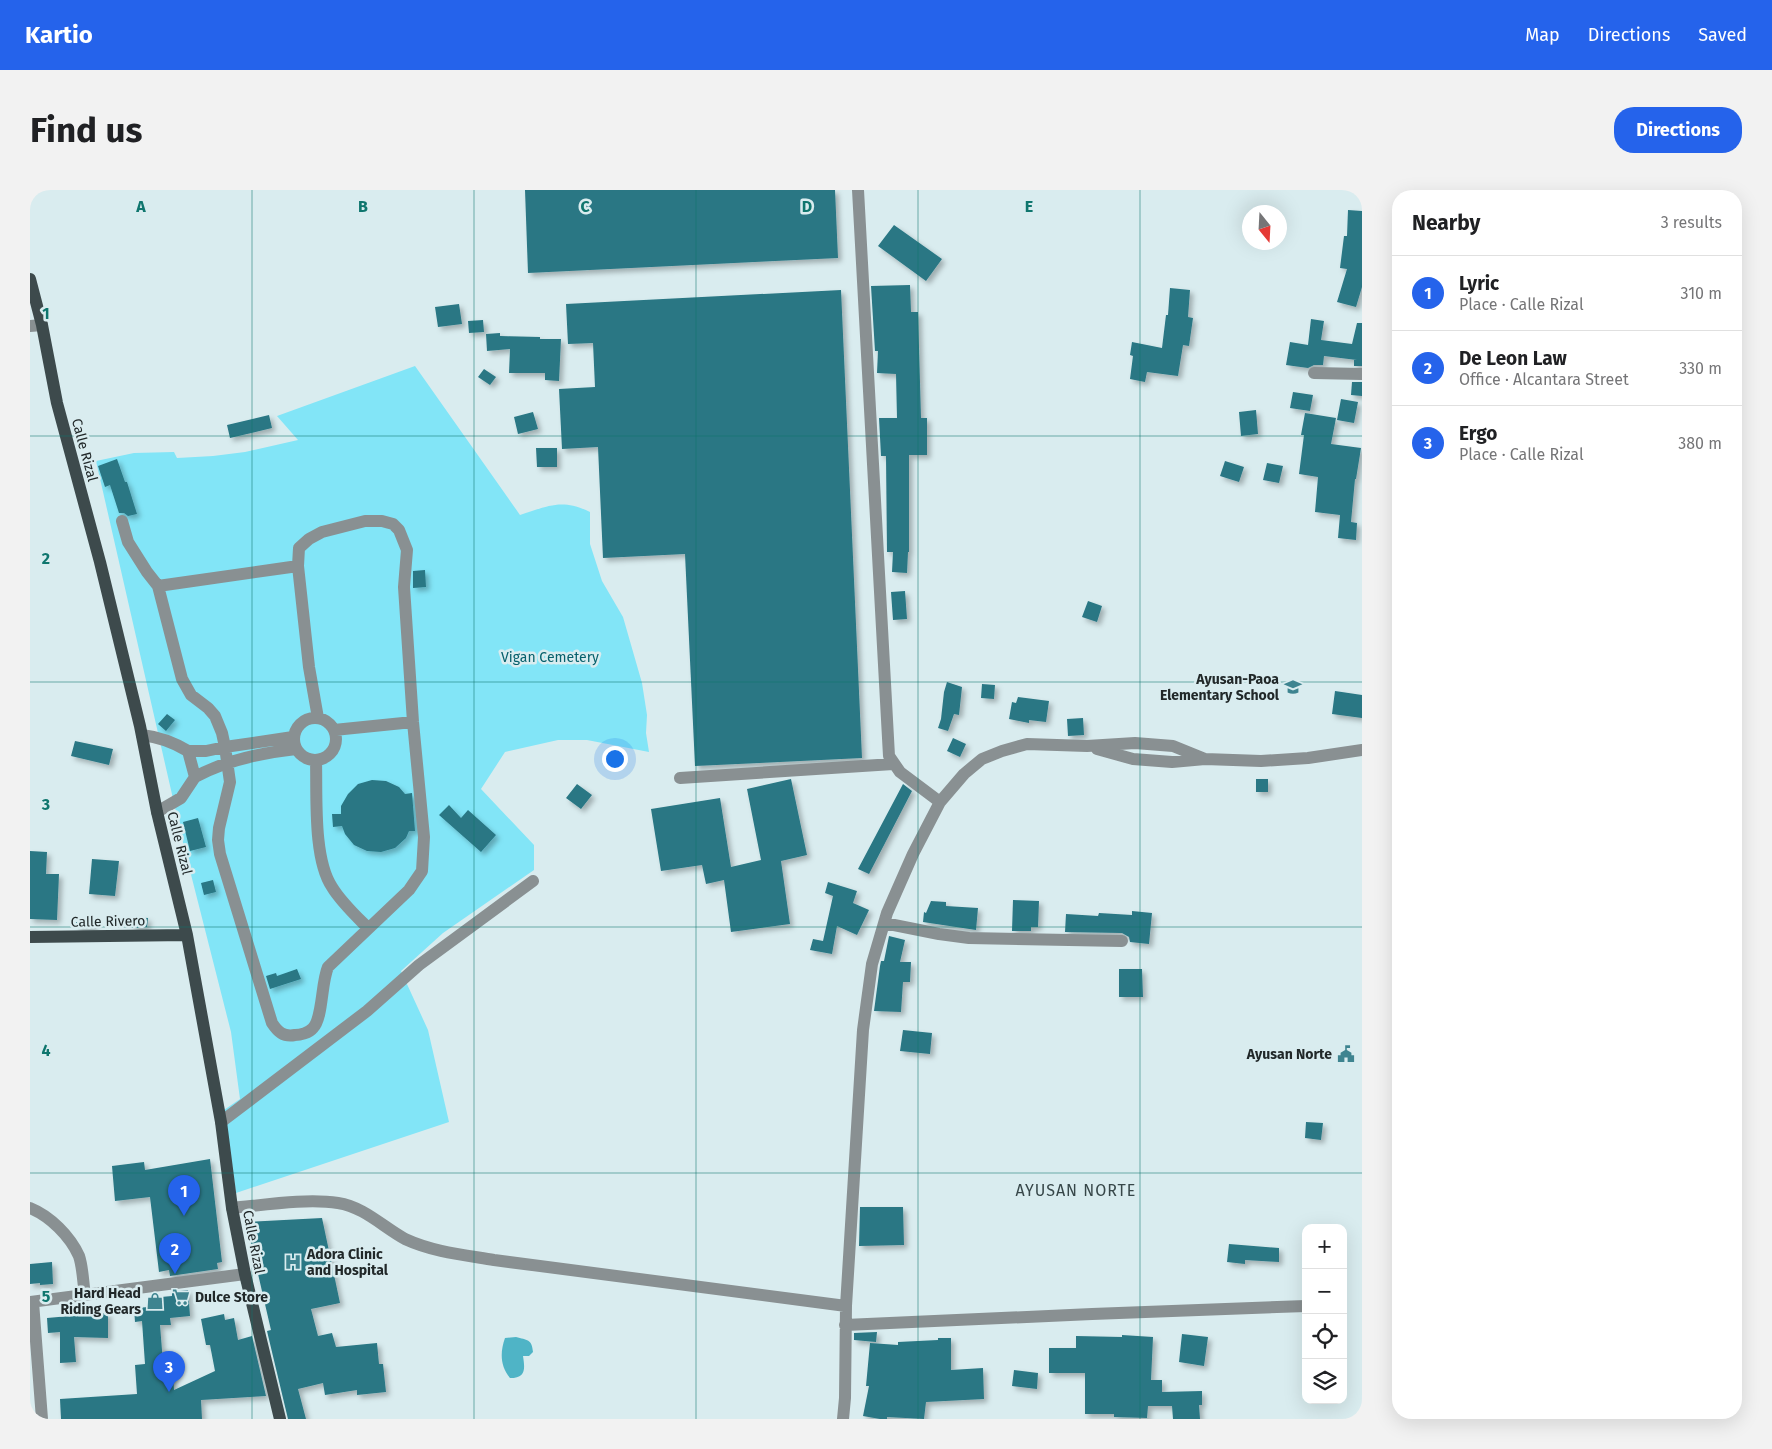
<!DOCTYPE html>
<html lang="en">
<head>
<meta charset="utf-8">
<style>
  :root { --surface:#fff; --page:#f2f2f2; --text:#202124; --muted:#757577; --line:#e0e0e0; --accent:#2563eb }
  body { margin:0; font-family:"Fira Sans",sans-serif; background:var(--page); color:var(--text) }
  .controls { position:absolute; right:15px; bottom:15px; display:grid; overflow:hidden; border-radius:10px; box-shadow:0 5px 20px #0002 }
  .controls button { width:45px; height:45px; display:grid; place-items:center; padding:0; border:0; border-bottom:1px solid var(--line); background:var(--surface); color:var(--text); font:25px sans-serif }
  .compass { position:absolute; left:1212px; top:15px; width:45px; height:45px; border-radius:50%; background:var(--surface); box-shadow:0 5px 20px #0002; rotate:162deg }
  .you { position:absolute; left:584px; top:568px; width:18px; height:18px; margin:-12px; border:4px solid #fff; border-radius:50%; background:#1a73e8; box-shadow:0 0 0 8px #1a73e833 }
  .badge { display:grid; place-items:center; width:32px; height:32px; border-radius:50%; background:var(--accent); color:#fff; font-size:16px; font-weight:700 }
  .pin { position:absolute; translate:-50% -41px; filter:drop-shadow(0 1px 2px #0008) }
  .pin::after { content:''; position:absolute; top:26px; width:18px; height:15px; background:inherit; clip-path:polygon(0 0,100% 0,50% 100%) }
  .list { margin:0; padding:0; list-style:none }
  h2 { display:flex; justify-content:space-between; align-items:center; height:65px; margin:0; padding:0 20px; font-size:21px }
  h2 small { font-size:16px; font-weight:400; color:var(--muted) }
  .list li { display:grid; grid-template-columns:32px 1fr auto; gap:15px; align-items:center; box-sizing:border-box; height:75px; padding:0 20px; border-top:1px solid var(--line) }
  .list b { display:block; font-size:19px; white-space:nowrap }
  .list p { margin:0; font-size:16px; white-space:nowrap; color:var(--muted) }
  .list em { font-size:16px; font-style:normal; color:var(--muted) }
  .icon { flex:none; width:28px; height:28px; fill:none; stroke:currentColor; stroke-width:2; stroke-linecap:round; stroke-linejoin:round }
  .map { position:relative; flex:none; width:1332px; height:1229px; overflow:hidden; border-radius:20px }
  header { display:flex; align-items:center; gap:30px; box-sizing:border-box; height:70px; padding:0 25px; background:var(--accent); color:#fff }
  header strong { font-size:24px }
  nav { display:flex; gap:28px; margin-inline-start:auto; font-size:18px }
  .intro { display:flex; align-items:center; justify-content:space-between; box-sizing:border-box; height:120px; padding:0 30px }
  h1 { margin:0; font-size:35px }
  .button { padding:12px 22px; border-radius:20px; background:var(--accent); color:#fff; font-size:18px; font-weight:700 }
  main { display:flex; gap:30px; padding:0 30px }
  aside { flex:1; background:var(--surface); border-radius:20px; box-shadow:0 5px 20px #0002 }
  .map>svg:first-child { display:block }
  .green { fill:#82e5f7 }
  .water { fill:#4fb4c6 }
  .building { fill:#297784; filter:url(#shadow) }
  .lines { fill:none; stroke-linecap:round; stroke-linejoin:round }
  .minor { stroke:#899092; stroke-width:12 }
  .major { stroke:#3d4a4c; stroke-width:12 }
  .grid { fill:none; stroke:#0f766e; stroke-width:1; stroke-opacity:0.55 }
  .labels { text-anchor:middle; stroke-width:5; stroke-linejoin:round; paint-order:stroke }
  .street-label { font-size:14px; fill:#212829; stroke:#d9ecef }
  .park-label { font-size:14px; fill:#06606c; stroke:#d9ecef }
  .poi-label { font-size:14px; font-weight:bold; fill:#212829; stroke:#d9ecef; text-anchor:end }
  .quarter-label { font-size:16px; letter-spacing:1px; fill:#374749; stroke:#d9ecef }
  .grid-label { font-size:16px; text-anchor:middle; font-weight:bold; fill:#0f766e; stroke:#d9ecef; stroke-width:5; stroke-linejoin:round; paint-order:stroke }
</style>
</head>
<body>
<header>
<strong>Kartio</strong>
<nav><a>Map</a><a>Directions</a><a>Saved</a></nav>
</header>
<div class="intro"><h1>Find us</h1><a class="button">Directions</a></div>
<main>
<div class="map">
<svg width="1332" height="1229" viewBox="0 0 1332 1229">
  <defs>
    <filter id="shadow"><feDropShadow dx="3.5" dy="3.5" stdDeviation="2.5" flood-color="#0004"/></filter>
  </defs>
  <rect width="100%" height="100%" fill="#d9ecef"/>
  <!-- green -->
  <path class="green" d="M385,176L490,325C518,316 532,308 560,322V354L572,391L593,427L612,493L617,525L616,543L619,562L557,550H528L475,562L451,599L504,655V680L413,743L371,781L398,840L419,932L206,1003L194,920L210,909L201,842L154,657L66,271L104,263L144,262L147,268L183,266L215,262L268,250L247,226Z"/>
  <!-- water -->
  <path class="water" d="M486,1147C497,1150 502,1149 503,1162L499,1166H493C495,1179 496,1188 480,1188C470,1176 470,1162 475,1148Z"/>
  <!-- building -->
  <path class="building" d="M495,0H805L808,68L498,83Z
    M1318,20L1332,21V97L1326,117L1307,112L1317,79L1310,78L1314,46H1317Z
    M864,35L912,69L896,91L848,56Z
    M880,95L881,122H888L891,228H897V265H879V362H878L877,383L862,382L863,362H857L856,266H851L849,228H867L866,184L847,183L848,161H845L841,96Z
    M1140,98L1160,100L1158,127L1163,128L1159,156L1153,155L1148,186L1117,182L1115,192L1100,189L1103,166L1100,165L1102,152L1132,158L1136,125H1138Z
    M811,100L832,568L665,576L655,364L573,368L568,257L532,259L529,199L565,197L563,153L538,154L536,114Z
    M429,114L432,134L408,137L405,117Z
    M1281,129L1294,131L1291,150L1322,154L1327,133H1332V176H1324V170H1327L1294,166L1293,175H1284L1278,178L1256,175L1260,152L1278,155Z
    M453,130L454,142L439,143L438,131Z
    M470,143V146L510,147V149H531L529,191L515,190V183H479L480,159L457,161L456,144Z
    M454,179L466,187L460,195L448,187Z
    M1322,192H1332V206L1321,205Z
    M1263,202L1283,205L1280,221L1260,218Z
    M1311,209L1328,212L1324,233L1307,230Z
    M1226,220L1228,244L1211,246L1209,222Z
    M503,222L508,239L488,244L484,227Z
    M1275,223L1306,228L1301,254L1331,258L1326,289H1325L1321,332L1327,333L1326,350L1308,348L1310,325L1285,322L1288,287L1269,284L1274,245H1271Z
    M239,225L242,238L200,248L197,235Z
    M506,258H527V277H507Z
    M87,269L95,292H97L107,324L98,326L94,323H89L80,295L75,297L68,276Z
    M1195,271L1214,277L1209,292L1190,286Z
    M1237,273L1253,276L1249,293L1233,290Z
    M395,380L396,397L383,398V381Z
    M875,401L877,429L863,430L861,402Z
    M1058,411L1072,416L1067,432L1052,427Z
    M917,492L932,497L929,525L924,524L918,541L908,538L911,529L914,502Z
    M952,494L965,495L964,509L951,508Z
    M1305,501L1332,505V528L1302,524Z
    M988,507L1019,511L1016,532L999,530V533L979,529L982,512L986,513Z
    M137,524L145,530L136,541L128,534Z
    M1053,528L1054,545L1038,546L1037,529Z
    M923,548L936,554L930,567L917,561Z
    M45,551L83,559L79,575L41,566Z
    M761,589L777,665L751,671L760,734L701,742L694,690L676,694L672,675L631,681L621,619L690,608L701,677L731,670L717,599Z
    M1226,589H1238V602H1226Z
    M342,590L356,591L369,597L375,604L382,603L385,641H379L376,648L365,658L351,662L337,661L324,655L315,644L312,636L303,637L302,624H311V616L318,604L328,594Z
    M547,594L562,605L551,619L536,608Z
    M873,594L882,601L839,684L828,679Z
    M419,615L431,628L438,620L466,645L451,662L409,625Z
    M168,628L176,657L160,661L153,632Z
    M0,661L17,662L16,684H29L27,730L0,729Z
    M62,669L89,671L85,706L59,704Z
    M183,690L186,702L174,705L171,693Z
    M798,692L827,701L823,713L839,720L827,745L807,736L802,764L780,760L783,749L793,751L803,706L795,703Z
    M983,710L1009,711L1008,737H1001V741H982Z
    M901,711L916,712V716L948,718L946,740L893,732L894,722L896,723Z
    M1102,721L1122,723L1119,754L1100,752L1099,747L1092,743L1035,742L1036,724L1068,726L1069,723L1102,725Z
    M103,727L118,728L117,737L102,738Z
    M46,732H64V738H46Z
    M859,746L875,750L870,772H881L880,792H873L871,822L844,821L850,776L851,771H854Z
    M267,779L271,789L240,799L236,786L246,783L247,786Z
    M1089,779H1112L1113,807H1089Z
    M873,840L902,843L900,864L870,861Z
    M1276,932L1293,933L1291,950L1275,948Z
    M180,969L192,1072L187,1073L188,1079L140,1086L139,1080L129,1082L120,1007L85,1011L82,976L114,972L115,980Z
    M830,1017H873L874,1055L829,1056Z
    M292,1028L310,1113L281,1119L288,1146L302,1143L306,1157L347,1153L349,1174H353L356,1202L327,1205V1200L295,1205L293,1193L268,1199L276,1229H258L237,1141L241,1140L216,1032Z
    M1199,1054L1249,1058V1072L1215,1070V1074L1197,1072Z
    M22,1072L23,1094L10,1095V1093L0,1094V1074Z
    M158,1100L160,1126L140,1128L141,1135H130L133,1173L142,1172L144,1200L185,1181L180,1155H176L171,1129L194,1124L195,1130L204,1128L208,1150L222,1146L236,1206L171,1210L172,1229H31L30,1209L107,1204L105,1175L115,1174L112,1131L105,1132L104,1118L120,1117V1108L142,1106V1102Z
    M40,1123H78V1148L44,1147L46,1172L30,1173V1142L18,1143L17,1128L40,1126Z
    M847,1142L846,1152L824,1150V1143Z
    M1152,1144L1178,1147L1174,1176L1149,1172Z
    M1092,1145L1123,1147L1121,1190H1132V1202L1172,1201V1215H1169L1170,1229H1143L1142,1216H1118L1117,1228L1084,1227V1224H1055V1183H1019V1158H1046V1146L1092,1147Z
    M908,1148H921V1180L953,1178L954,1209L896,1212L894,1229L857,1227V1229H850L833,1226L839,1196H836L840,1153L868,1155V1152L908,1150Z
    M984,1180L1008,1183L1007,1199L982,1196Z"/>
  <g class="lines">
    <!-- minor -->
    <path class="minor" d="M828,0L859,566L870,582L910,612
      M0,136L12,135
      M1284,183L1332,184
      M92,331L98,352L117,382L128,396L152,489L161,505L178,518L185,526L192,543L195,557L263,547
      M128,396L268,376
      M264 549a21 21 0 1 1 42 0a21 21 0 1 1-42 0Z
      M304,540L383,532
      M112,545C130,547 143,552 158,561L165,587L151,608L127,622
      M1067,559L1103,569L1142,572L1175,569L1231,571L1278,568L1332,560
      M158,561H176L195,557L200,592L189,638L188,650L190,664L242,833C248,842 253,847 265,845C270,845 279,843 283,838C293,828 291,793 298,777L379,700L392,681L394,647L383,532L374,397L377,360L369,340L363,334L352,331H335L292,342L279,349L269,358L268,376L279,477L288,528
      M286,571C287,605 283,669 302,697C311,712 325,725 338,738
      M165,587C196,570 231,563 266,559
      M650,588L863,574
      M854,733L909,744L939,748L1092,751
      M191,932L337,821L389,775L503,691
      M0,1018C20,1026 40,1046 49,1066C53,1078 53,1093 55,1105
      M202,1018C234,1015 277,1008 308,1013C334,1017 353,1037 375,1049C403,1062 434,1065 464,1070L816,1116
      M0,1112L215,1084
      M3,1112L12,1229
      M815,1135L1062,1124L1276,1116
      M813,1229L815,1208L816,1116L833,840L842,774L857,723L883,664L910,612L934,584L952,569L972,561L997,554L1057,556L1105,553L1143,556L1175,569"/>
    <!-- major -->
    <path class="major" d="M0,89L12,135L27,213L70,372L110,536L127,622L157,745L191,932L202,1018L215,1084L250,1229
      M0,747L157,745"/>
  </g>
  <!-- grid -->
  <path class="grid" d="M222,0V1229M444,0V1229M666,0V1229M888,0V1229M1110,0V1229M0,246H1332M0,492H1332M0,737H1332M0,983H1332"/>
  <!-- icons -->
  <defs>
    <g id="school-bare" transform="scale(1.35)"><path d="M0-5L7-2L0 1L-7-2ZM-4 1L0 2.5L4 1V4Q0 6-4 4Z" fill="#3e8490" stroke="#d9ecef" stroke-width="2.5" paint-order="stroke"/></g>
    <g id="civic-bare" transform="scale(1.35)"><path d="M-.6-6.5H3V-4.5H.6V-3L4-1V1h2V6H-6V1h2V-1L-.6-3ZM-1.2 2.5V6h2.4V2.5Z" fill="#3e8490" stroke="#d9ecef" stroke-width="2.5" paint-order="stroke"/></g>
    <g id="hospital-bare" transform="scale(1.35)"><path d="M-5-5h3v3.5h4V-5h3V5h-3V1.5h-4V5h-3Z" fill="#3e8490" stroke="#d9ecef" stroke-width="2.5" paint-order="stroke"/></g>
    <g id="supermarket-bare" transform="scale(1.35)"><path d="M-6-5.5h2.5l.6 2H6L4.5 2H-2.5L-4.4-4H-6ZM-1.5 3.2a1.3 1.3 0 1 0 .1 0ZM3 3.2a1.3 1.3 0 1 0 .1 0Z" fill="#3e8490" stroke="#d9ecef" stroke-width="2.5" paint-order="stroke"/></g>
    <g id="shop-bare" transform="scale(1.35)"><path d="M-5-2.5h2.3a2.7 3.5 0 0 1 5.4 0H5L5.5 6h-11ZM-1.5-2.5h3a1.5 2.3 0 0 0-3 0Z" fill="#3e8490" stroke="#d9ecef" stroke-width="2.5" paint-order="stroke"/></g>
  </defs>
  <g fill-rule="evenodd">
    <use href="#school-bare" x="1263" y="497"/>
    <use href="#civic-bare" x="1316" y="864"/>
    <use href="#hospital-bare" x="263" y="1072"/>
    <use href="#supermarket-bare" x="151" y="1107"/>
    <use href="#shop-bare" x="125" y="1111"/>
  </g>
  <g class="labels">
    <!-- street labels -->
    <g class="street-label">
      <text transform="translate(55 260) rotate(75)" y="5">Calle Rizal</text>
      <text transform="translate(150 653) rotate(76)" y="5">Calle Rizal</text>
      <text transform="translate(78 731) rotate(-1)" y="5">Calle Rivero</text>
      <text transform="translate(224 1052) rotate(79)" y="5">Calle Rizal</text>
    </g>
    <!-- park labels -->
    <g class="park-label">
      <text x="520" y="472">Vigan Cemetery</text>
    </g>
    <!-- poi labels -->
    <g class="poi-label">
      <text x="1249" y="494">Ayusan-Paoa<tspan x="1249" dy="16">Elementary School</tspan></text>
      <text x="1302" y="869">Ayusan Norte</text>
      <text x="277" y="1069" text-anchor="start">Adora Clinic<tspan x="277" dy="16">and Hospital</tspan></text>
      <text x="111" y="1108">Hard Head<tspan x="111" dy="16">Riding Gears</tspan></text>
      <text x="165" y="1112" text-anchor="start">Dulce Store</text>
    </g>
    <!-- quarter labels -->
    <g class="quarter-label">
      <text x="1046" y="1006">AYUSAN NORTE</text>
    </g>
  </g>
  <g class="grid-label">
    <text x="111" y="22">A</text>
    <text x="333" y="22">B</text>
    <text x="555" y="22">C</text>
    <text x="777" y="22">D</text>
    <text x="999" y="22">E</text>
    <text x="16" y="129">1</text>
    <text x="16" y="374">2</text>
    <text x="16" y="620">3</text>
    <text x="16" y="866">4</text>
    <text x="16" y="1112">5</text>
  </g>
</svg>
<div class="controls">
<button>+</button>
<button>−</button>
<button><svg class="icon" aria-label="locate" viewBox="0 0 24 24"><circle cx="12" cy="12" r="6"/><path d="M12 2v4M12 18v4M2 12h4M18 12h4"/></svg></button>
<button><svg class="icon" aria-label="layers" viewBox="0 0 24 24"><path d="M12 4l9 5-9 5-9-5zM3 14l9 5 9-5"/></svg></button>
</div>
<svg class="compass" viewBox="-18 -18 36 36"><path d="M0-13l5 13h-10z" fill="#e53935"/><path d="M0 13l5-13h-10z" fill="#757577"/></svg>
<div class="you"></div>
<div class="pin badge" style="left:154px;top:1026px">1</div>
<div class="pin badge" style="left:145px;top:1084px">2</div>
<div class="pin badge" style="left:139px;top:1202px">3</div>
</div>
<aside>
<h2>Nearby<small>3 results</small></h2>
<ul class="list">
<li><span class="badge">1</span><div><b>Lyric</b><p>Place · Calle Rizal</p></div><em>310 m</em></li>
<li><span class="badge">2</span><div><b>De Leon Law</b><p>Office · Alcantara Street</p></div><em>330 m</em></li>
<li><span class="badge">3</span><div><b>Ergo</b><p>Place · Calle Rizal</p></div><em>380 m</em></li>
</ul>
</aside>
</main>
</body>
</html>
